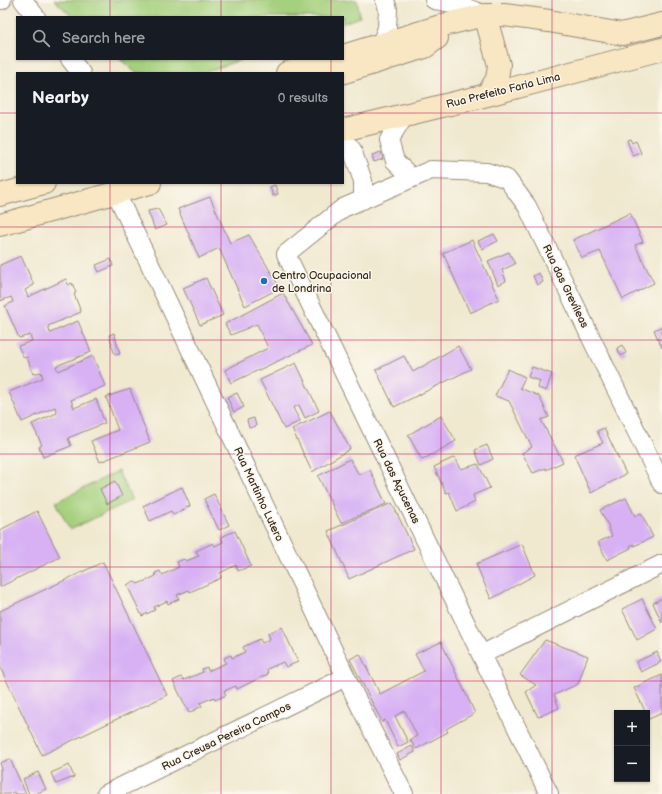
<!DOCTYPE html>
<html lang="en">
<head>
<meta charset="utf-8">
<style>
  :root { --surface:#171b24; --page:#20242c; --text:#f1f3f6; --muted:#9ea1a6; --line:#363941 }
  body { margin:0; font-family:"Balsamiq Sans",sans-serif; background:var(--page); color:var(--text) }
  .controls { position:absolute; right:12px; bottom:12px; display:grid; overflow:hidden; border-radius:0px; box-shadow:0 1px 3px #0004 }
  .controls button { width:36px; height:36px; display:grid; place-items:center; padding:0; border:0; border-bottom:1px solid var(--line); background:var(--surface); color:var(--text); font:20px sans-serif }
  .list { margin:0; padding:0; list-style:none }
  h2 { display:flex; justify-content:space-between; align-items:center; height:52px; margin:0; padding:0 16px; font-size:17px }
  h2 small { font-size:13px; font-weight:400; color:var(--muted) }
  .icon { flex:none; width:22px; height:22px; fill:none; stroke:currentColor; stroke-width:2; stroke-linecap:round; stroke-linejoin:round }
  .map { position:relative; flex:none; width:662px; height:794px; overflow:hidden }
  .search { position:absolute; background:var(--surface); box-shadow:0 1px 3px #0004; left:16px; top:16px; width:328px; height:44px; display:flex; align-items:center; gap:10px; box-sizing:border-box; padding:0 14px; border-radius:0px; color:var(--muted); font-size:15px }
  .panel { position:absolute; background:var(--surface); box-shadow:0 1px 3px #0004; left:16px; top:72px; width:328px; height:112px; border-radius:0px }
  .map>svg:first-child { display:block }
  .green { fill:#a5d07d; stroke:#707d4e }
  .building { fill:#d7b1f4 }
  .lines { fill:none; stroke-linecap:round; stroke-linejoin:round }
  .minor-casing { stroke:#968a77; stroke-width:20 }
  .secondary-casing { stroke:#968a77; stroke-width:24 }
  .minor { stroke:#fff; stroke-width:18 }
  .secondary { stroke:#f9e7c3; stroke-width:22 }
  .grid { fill:none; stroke:#c2185b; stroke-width:1; stroke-opacity:0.55 }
  .poi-dot { fill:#1f6fb2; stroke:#fbf7ec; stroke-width:1.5 }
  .labels { text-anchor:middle; stroke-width:3; stroke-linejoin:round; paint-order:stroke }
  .street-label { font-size:11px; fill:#3b2a1e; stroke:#fbf7ec }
  .poi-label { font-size:11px; fill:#3b2a1e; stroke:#fbf7ec; text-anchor:start }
</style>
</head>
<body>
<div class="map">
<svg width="662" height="794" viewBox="0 0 662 794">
  <rect width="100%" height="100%" fill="#fbf7ec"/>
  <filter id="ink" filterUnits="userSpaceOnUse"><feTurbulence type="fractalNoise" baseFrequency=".025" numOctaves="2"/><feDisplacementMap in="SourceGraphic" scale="8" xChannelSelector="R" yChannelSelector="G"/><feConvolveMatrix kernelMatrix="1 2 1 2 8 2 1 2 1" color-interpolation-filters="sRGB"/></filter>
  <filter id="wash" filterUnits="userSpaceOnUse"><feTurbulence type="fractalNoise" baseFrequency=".012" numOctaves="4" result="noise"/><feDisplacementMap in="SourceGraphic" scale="16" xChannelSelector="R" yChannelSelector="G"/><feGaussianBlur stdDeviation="0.9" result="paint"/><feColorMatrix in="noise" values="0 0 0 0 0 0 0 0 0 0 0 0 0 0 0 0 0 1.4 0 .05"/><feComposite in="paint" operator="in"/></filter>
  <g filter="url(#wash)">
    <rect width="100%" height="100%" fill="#f0e9d0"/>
    <!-- green -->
    <path class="green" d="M54,0H357L360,17L343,23V17H73Z
      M120,59H243L203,73H136Z
      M118,471L132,500L70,530L56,502Z"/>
    <g id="blocks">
      <!-- building -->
      <path class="building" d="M630,139L632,143L636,141L641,153L633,156L627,140Z
        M381,152L383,159L374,162L372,155Z
        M275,185L278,194L273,196L270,187Z
        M210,197L230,243L249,235L280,288L245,306L219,248L199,258L178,209Z
        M158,209L167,225L155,230L148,211Z
        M630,213L643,242L635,245L654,283L623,299L600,251L582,258L573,240Z
        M494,234L498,241L482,249L478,241Z
        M472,240L499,299L470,313L443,253Z
        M509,252L515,264L502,270L506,281L498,285L488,261Z
        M21,256L34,285L25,290L28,297L66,279L68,285L72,283L76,293L74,294L81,312L48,326L50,333L78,321L91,352L56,366L58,371L93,356L105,386L71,400L74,408L96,399L105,423L68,438L71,446L43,457L39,447L42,445L32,424L57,413L55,407L22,422L9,392L43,378L41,372L33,374L27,357L24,358L18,346L32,341L30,335L19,338L5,306L13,302L11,297L0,301V265Z
        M111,259L113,266L99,272L96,265Z
        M539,273L543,282L537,285L533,276Z
        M206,278L223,315L200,325L183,288Z
        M283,293L312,345L231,383L225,370L268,348L257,324L231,335L225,324Z
        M662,326V348L654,330Z
        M114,333L120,354L115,355L111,344H112L109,335Z
        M622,345L626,353L621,356L617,348Z
        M458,346L471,369L394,407L376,370L404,356L413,372Z
        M296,363L319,411L305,418L299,405L293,408L300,421L284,429L260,380Z
        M532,367L552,374L546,391L538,388L540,381L528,377Z
        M508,369L525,377L520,388L539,396L549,417L541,420L563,462L546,470V468L533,473L522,453L532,447L509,401L495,396Z
        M130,389L150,442L100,462L91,441L118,430L106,397Z
        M237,393L244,407L234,412L227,397Z
        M330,411L350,449L312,472L292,429Z
        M441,416L456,441L422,460L408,435Z
        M254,418L256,426L249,428L247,420Z
        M604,428L626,474L591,493L574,455L603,443L597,431Z
        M487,445L493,459L481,465L475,450Z
        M455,457L461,469L478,464L490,488L473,495L475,502L457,511L449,492L446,493L434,467Z
        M350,459L359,475L370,470L386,504L341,523L318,476Z
        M115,481L122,496L107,504L100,489Z
        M182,487L190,506L173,515L171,511L150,521L143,506Z
        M214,494L229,525L219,530L204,499Z
        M626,498L635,516L641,513L653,537L634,546V544L630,546L631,548L607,560L598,542L612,536L608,528L609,527L600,510Z
        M392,503L414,549L349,579L328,531Z
        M37,511L60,557L0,587V530Z
        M235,531L251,566L238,571L236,565L220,573L221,578L190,592L189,590L177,595L179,599L168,604L167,601L154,607L155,610L142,616L127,585L134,581L138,584L156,576L155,573L160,571L162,575L179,567L177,562L184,559L186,561L199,556L196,551L213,543L215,546L223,542L221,537Z
        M522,544L535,575L491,599L476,564Z
        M103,562L167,695L42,755L0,667V611Z
        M662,598V623L653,603Z
        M642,599L657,629L637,640L622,609Z
        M282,627L298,662L286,667L283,662L267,669L268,674L237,689L236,686L224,691L226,695L215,700L214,697L200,703L202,706L189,713L173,681L181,677L184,680L203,672L202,669L207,667L208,671L226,663L224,658L231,655L232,658L245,652L243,647L260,639L262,643L270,639L268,633Z
        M545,640L588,656L578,684L554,695L559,708L538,717L526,692L536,685L520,675Z
        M441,642L475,713L446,729L448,732L416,749L410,740L417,736L405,711L395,716L408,742L398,747L385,720L382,722L350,659L360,654L380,694L424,671L415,654Z
        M657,652L661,662L641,672L636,662Z
        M662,675V713L649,719L647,713H646L634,688Z
        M412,746L415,752L400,760L397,754Z
        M10,759L26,794H15L14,792L9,794H0V769H2L0,763Z
        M69,765L74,777L56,784L51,773Z
        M38,772L46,789L35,794H29L23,779Z"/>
    </g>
  </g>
  <g filter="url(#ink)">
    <use href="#blocks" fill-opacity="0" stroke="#968a77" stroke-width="1"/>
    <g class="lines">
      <!-- minor casing -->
      <g class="minor-casing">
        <path id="minor" d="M0,0H2
          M23,0L36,17
          M434,0L456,4L485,15
          M381,44L387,28L388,9L385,0
          M70,59L81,73
          M405,114L389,140L395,161L412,178
          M343,138L352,150L363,181V200
          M116,193L355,696L404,794
          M481,655L662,564
          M106,794L346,677
          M549,794L286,254L343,208L431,170L487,172L507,179L527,206L662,484"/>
      </g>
      <!-- secondary casing -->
      <g class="secondary-casing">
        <path id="secondary" d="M485,15L499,65L497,79L487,95
          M343,56L447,24L485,15H504L549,21L622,34L662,24
          M287,73L332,59
          M341,73L425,47L437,38
          M343,130L487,95L662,49
          M0,195L44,183
          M0,225L150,183"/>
      </g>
      <!-- minor -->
      <use href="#minor" class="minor"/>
      <!-- secondary -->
      <use href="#secondary" class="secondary"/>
    </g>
  </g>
  <!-- grid -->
  <path class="grid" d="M110,0V17M221,0V17M331,0V17M441,0V794M552,0V794M110,59V73M221,59V73M331,59V73M0,113H17M343,113H662M110,183V794M221,183V794M331,183V794M0,227H662M0,340H662M0,454H662M0,567H662M0,681H662"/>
  <!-- markers -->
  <circle class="poi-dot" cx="264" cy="281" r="4"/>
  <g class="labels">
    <!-- street labels -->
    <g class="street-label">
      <text transform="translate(503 90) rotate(-14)" y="4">Rua Prefeito Faria Lima</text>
      <text transform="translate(566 286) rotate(64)" y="4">Rua das Grevíleas</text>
      <text transform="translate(397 481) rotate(64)" y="4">Rua das Açucenas</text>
      <text transform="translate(259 494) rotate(65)" y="4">Rua Martinho Lutero</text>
      <text transform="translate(226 736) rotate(-26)" y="4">Rua Creusa Pereira Campos</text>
    </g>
    <!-- poi labels -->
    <g class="poi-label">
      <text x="272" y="279">Centro Ocupacional<tspan x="272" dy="13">de Londrina</tspan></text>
    </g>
  </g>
</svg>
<div class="controls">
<button>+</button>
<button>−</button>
</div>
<div class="search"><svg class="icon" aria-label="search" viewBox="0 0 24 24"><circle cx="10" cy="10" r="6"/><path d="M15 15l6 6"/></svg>Search here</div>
<section class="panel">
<h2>Nearby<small>0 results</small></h2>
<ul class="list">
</ul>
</section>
</div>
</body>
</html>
